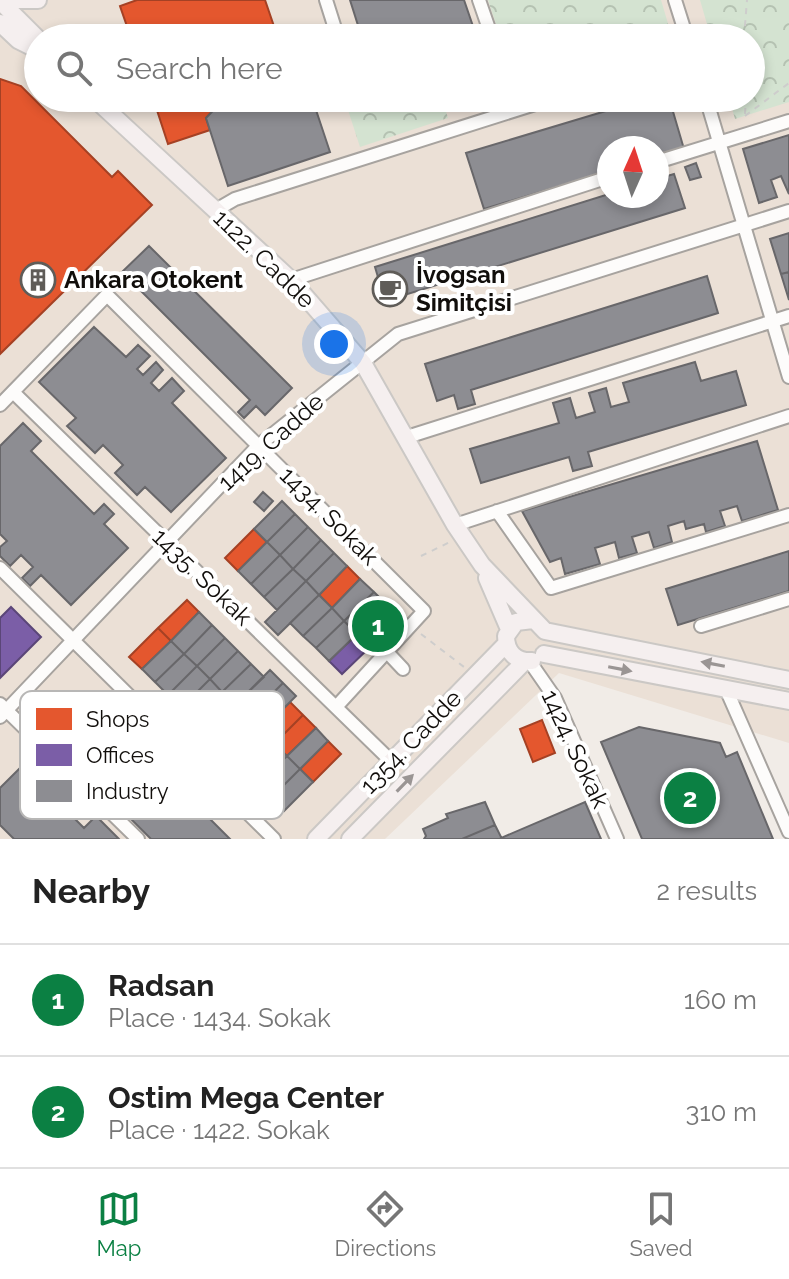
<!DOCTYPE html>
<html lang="en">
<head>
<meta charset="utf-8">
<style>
  :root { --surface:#fff; --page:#f2f2f2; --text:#222; --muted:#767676; --line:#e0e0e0; --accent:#0b8043 }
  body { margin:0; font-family:Raleway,sans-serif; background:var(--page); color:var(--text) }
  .compass { position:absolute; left:597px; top:136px; width:72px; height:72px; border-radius:50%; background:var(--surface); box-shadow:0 4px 12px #0003; rotate:3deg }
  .you { position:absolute; left:334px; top:344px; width:28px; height:28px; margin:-20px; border:6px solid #fff; border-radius:50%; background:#1a73e8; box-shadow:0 0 0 12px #1a73e833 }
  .badge { display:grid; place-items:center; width:52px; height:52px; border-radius:50%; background:var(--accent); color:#fff; font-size:26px; font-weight:700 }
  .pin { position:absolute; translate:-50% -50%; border:4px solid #fff; box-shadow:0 2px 8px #0006 }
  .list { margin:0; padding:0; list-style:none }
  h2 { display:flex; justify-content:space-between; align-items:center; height:104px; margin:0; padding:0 32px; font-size:34px }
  h2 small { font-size:26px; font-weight:400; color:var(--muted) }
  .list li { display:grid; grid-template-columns:52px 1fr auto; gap:24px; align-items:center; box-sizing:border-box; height:112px; padding:0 32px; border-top:2px solid var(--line) }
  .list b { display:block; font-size:30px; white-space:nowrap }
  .list p { margin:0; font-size:26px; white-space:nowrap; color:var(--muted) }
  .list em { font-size:26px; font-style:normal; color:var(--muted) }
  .icon { flex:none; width:44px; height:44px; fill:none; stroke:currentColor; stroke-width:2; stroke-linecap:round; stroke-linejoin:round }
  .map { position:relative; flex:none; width:789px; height:839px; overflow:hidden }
  .search { position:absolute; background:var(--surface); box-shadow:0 4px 12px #0003; left:24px; right:24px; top:24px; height:88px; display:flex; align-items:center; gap:20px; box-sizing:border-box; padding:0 28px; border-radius:44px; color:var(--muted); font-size:30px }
  .sheet { height:328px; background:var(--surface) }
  nav { display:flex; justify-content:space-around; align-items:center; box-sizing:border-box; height:112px; border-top:2px solid var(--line); background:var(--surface); font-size:22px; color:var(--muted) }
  nav a { display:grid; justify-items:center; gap:4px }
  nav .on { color:var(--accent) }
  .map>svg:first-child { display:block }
  .built { fill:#ebe0d6; fill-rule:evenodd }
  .forest { fill:url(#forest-crowns) }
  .shops { fill:#e4572e; stroke:#a54124; stroke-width:2 }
  .offices { fill:#7b5ea7; stroke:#5b4678; stroke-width:2 }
  .industry { fill:#8d8d92; stroke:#68676a; stroke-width:2 }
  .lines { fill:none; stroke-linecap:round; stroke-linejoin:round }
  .minor-casing { stroke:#a7a39f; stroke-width:16 }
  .major-casing { stroke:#cbc8c5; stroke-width:20 }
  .path { stroke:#cecdcc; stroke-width:2; stroke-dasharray:6 6; stroke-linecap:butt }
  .minor { stroke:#fdfcfb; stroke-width:12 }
  .major { stroke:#f5efef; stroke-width:16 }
  .oneway { fill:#9a9594 }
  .labels { text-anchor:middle; stroke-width:8; stroke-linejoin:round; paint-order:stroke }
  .street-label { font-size:24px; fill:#110e0b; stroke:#fff }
  .poi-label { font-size:24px; font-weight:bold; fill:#110e0b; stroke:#fff; text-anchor:start }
  .key { fill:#fff; stroke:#b8b7b6; stroke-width:2 }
  .key-label { font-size:22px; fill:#110e0b }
</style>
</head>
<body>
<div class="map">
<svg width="789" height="839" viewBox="0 0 789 839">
  <defs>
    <pattern id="forest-crowns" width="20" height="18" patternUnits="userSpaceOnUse" patternTransform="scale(2)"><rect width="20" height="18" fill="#d4e3d1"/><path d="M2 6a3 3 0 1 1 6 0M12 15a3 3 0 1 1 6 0" fill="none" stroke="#b5c2b2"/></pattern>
  </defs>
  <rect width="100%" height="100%" fill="#f1ece7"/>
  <!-- built -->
  <path class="built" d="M0,0H789V743L559,673L385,839H0ZM38,38H751V98H38ZM609,148H657V196H609Z"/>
  <!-- forest -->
  <path class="forest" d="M488,0H661L672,37L495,38L500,36Z
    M700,0H789V102L735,119L729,98H751V38H711Z
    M386,98H442L448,118L360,147L348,110Z"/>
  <!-- shops -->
  <path class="shops" d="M137,0H265L278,38H131L120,6Z
    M0,79L21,86L112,177L118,171L152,205L0,354Z
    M153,98H225L206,118L210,130L168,144Z
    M254,529L267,542L238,571L225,558Z
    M347,566L360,579L332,608L319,595Z
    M187,600L199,612L171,641L158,628Z
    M158,628L171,641L142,669L129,657Z
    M290,702L303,715L274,744L261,731Z
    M303,715L316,728L287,756L274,744Z
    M542,720L555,753L533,762L520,729Z
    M328,741L341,754L313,782L300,769Z"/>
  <!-- offices -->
  <path class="offices" d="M11,607L41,637L0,678V618Z
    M357,634L370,647L342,674L329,661Z"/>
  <!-- industry -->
  <path class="industry" d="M350,0H464L477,38H362Z
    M225,98H312L330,152L228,186L206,118Z
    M649,98H669L684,149L657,157V148H609V171L484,209L466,153Z
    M789,135V194L781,176L771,180L777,197L759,203L743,149Z
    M696,163L701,177L690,180L685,167Z
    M674,174L685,208L385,301L375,267L609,194L657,196V179Z
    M789,233V272L781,274L770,239Z
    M149,246L292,388L265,415L256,406L244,418L238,412L250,400L122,272Z
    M789,272V300L781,274Z
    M707,276L718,313L471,390L475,404L458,409L454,395L437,401L425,364Z
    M94,327L126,357L138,345L150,356L137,369L143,375L156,362L163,370L151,383L159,391L172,378L184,391L172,403L226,458L171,512L145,487L137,495L115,473L123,465L103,445L95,453L67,426L76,418L39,382Z
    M695,362L701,381L736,371L746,405L588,452L592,466L573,471L569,457L481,483L470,449L559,423L553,403L570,398L576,418L595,412L589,393L606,388L611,407L629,402L623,383Z
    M23,423L41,441L31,451L94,514L104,504L114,514L104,524L128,548L71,605L41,575L30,586L22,578L33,567L21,555L10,566L0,556V547L7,541L0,534V446Z
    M757,441L778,510L742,521L737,506L720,511L725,526L706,532L704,524L686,529L684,521L668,526L672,542L654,548L649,532L632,537L637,553L619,558L615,542L595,548L600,564L565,574L561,558L550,562L522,511Z
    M263,492L273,501L264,511L254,502Z
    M282,501L295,514L267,542L254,529Z
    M295,514L308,527L280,555L267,542Z
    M308,527L321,540L293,569L280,555Z
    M321,540L334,553L306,581L293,569Z
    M267,542L280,555L251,584L238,571Z
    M789,551V591L678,625L666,589Z
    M334,553L347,566L319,595L306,581Z
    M280,555L293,569L264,597L251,584Z
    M293,569L306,581L277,610L264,597Z
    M360,579L374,592L344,621L332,608Z
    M306,581L319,595L278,635L265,622Z
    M374,592L387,605L357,634L344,621Z
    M319,595L332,608L303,636L290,623Z
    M387,605L400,618L370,647L357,634Z
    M332,608L344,621L316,648L303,636Z
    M199,612L212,625L184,654L171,641Z
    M344,621L357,634L329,661L316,648Z
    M212,625L225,638L197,666L184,654Z
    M225,638L238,651L210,679L197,666Z
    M171,641L184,654L155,682L142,669Z
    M238,651L251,664L222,692L210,679Z
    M184,654L197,666L168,695L155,682Z
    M251,664L264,677L235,705L222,692Z
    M197,666L210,679L181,708L168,695Z
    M270,670L283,683L248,718L235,705Z
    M210,679L222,692L194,721L181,708Z
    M283,683L296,696L261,731L248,718Z
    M88,698L149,759L162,746L171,755L159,768L187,797L200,784L211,794L198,807L230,839H151L49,737Z
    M639,727L720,743L726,757L737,752L773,839H642L601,742Z
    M316,728L328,741L300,769L287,756Z
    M274,744L287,756L258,785L245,772Z
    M34,754L38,759L26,771L37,781L48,769L73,793L61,805L84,828L96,816L119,839H14L0,825V788Z
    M287,756L300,769L271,798L258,785Z
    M300,769L313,782L284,811L271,798Z
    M485,802L495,825L462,839H424L426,836L423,829L448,818L446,814Z
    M585,802L601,839H502L501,838Z
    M495,825L502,839H462Z"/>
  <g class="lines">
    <!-- minor casing -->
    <g class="minor-casing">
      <path id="minor" d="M326,0L338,38
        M479,0L488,26
        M675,0L687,38
        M706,98L789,377
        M657,162L789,121
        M216,210L235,199L554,98
        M291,280L609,177
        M13,392L391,761
        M0,405L107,295L424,611L336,707
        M407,437L789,316
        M497,511L551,588L789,515
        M455,525L789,416
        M0,568L274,839
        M701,626L789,599
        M387,652L403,669
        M530,662L555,698L617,839
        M726,689L789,832
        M0,704L138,839
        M0,717L258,446L398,334L789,211"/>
    </g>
    <!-- major casing -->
    <g class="major-casing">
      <path id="major" d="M17,0H38
        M3,4L38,39
        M0,23L18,40L38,50
        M94,98L291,280L363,363L455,525L482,565L545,631L789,680
        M487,578L509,629
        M544,654L789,701
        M532,661C516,662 506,652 506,636L516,622L533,620
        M316,839L506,644
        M350,839L525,661"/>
    </g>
    <!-- path -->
    <path class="path" d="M744,38L747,0
      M745,114L746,98
      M745,116L789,83
      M421,556L450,542
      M421,634L464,667"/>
    <!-- minor -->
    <use href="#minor" class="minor"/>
    <!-- major -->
    <use href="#major" class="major"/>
  </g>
  <!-- one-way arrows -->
  <defs><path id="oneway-solid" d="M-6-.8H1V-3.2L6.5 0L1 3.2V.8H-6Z" transform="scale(2)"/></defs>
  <g class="oneway">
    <use href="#oneway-solid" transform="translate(713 664) rotate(-169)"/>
    <use href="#oneway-solid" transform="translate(620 669) rotate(11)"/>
    <use href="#oneway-solid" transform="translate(405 783) rotate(-46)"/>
  </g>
  <!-- icons -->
  <defs>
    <g id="building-ring" transform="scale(1.8)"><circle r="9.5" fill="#fff" stroke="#5f5c58" stroke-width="1.5"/><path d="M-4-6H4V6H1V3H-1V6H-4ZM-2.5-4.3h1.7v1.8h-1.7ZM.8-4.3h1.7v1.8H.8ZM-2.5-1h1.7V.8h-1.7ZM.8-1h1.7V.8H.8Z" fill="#5f5c58"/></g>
    <g id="cafe-ring" transform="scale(1.8)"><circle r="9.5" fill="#fff" stroke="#5f5c58" stroke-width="1.5"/><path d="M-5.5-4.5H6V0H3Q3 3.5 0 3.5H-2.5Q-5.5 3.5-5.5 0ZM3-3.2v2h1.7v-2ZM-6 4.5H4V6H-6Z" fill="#5f5c58"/></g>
  </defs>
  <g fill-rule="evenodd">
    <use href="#building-ring" x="38" y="280"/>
    <use href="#cafe-ring" x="390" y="289"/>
  </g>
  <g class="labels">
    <!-- street labels -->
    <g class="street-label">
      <text transform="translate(264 259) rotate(44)" y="8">1122. Cadde</text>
      <text transform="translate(271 442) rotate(-42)" y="8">1419. Cadde</text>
      <text transform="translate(329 516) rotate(45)" y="8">1434. Sokak</text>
      <text transform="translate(202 577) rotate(44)" y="8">1435. Sokak</text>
      <text transform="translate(411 742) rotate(-46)" y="8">1354. Cadde</text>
      <text transform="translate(575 749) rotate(65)" y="8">1424. Sokak</text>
    </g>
    <!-- poi labels -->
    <g class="poi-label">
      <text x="416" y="283">İvogsan<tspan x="416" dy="28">Simitçisi</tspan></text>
      <text x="64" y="288">Ankara Otokent</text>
    </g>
  </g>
  <!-- legend -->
  <rect x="20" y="691" width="264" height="128" rx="12" class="key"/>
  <rect x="36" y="708" width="36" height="22" fill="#e4572e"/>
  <rect x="36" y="744" width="36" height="22" fill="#7b5ea7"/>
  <rect x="36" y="780" width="36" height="22" fill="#8d8d92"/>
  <g class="key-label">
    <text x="86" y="727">Shops</text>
    <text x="86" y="763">Offices</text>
    <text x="86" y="799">Industry</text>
  </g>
</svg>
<svg class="compass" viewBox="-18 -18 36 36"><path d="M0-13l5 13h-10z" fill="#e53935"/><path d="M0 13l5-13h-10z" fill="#767676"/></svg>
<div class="you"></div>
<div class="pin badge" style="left:378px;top:626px">1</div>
<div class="pin badge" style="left:690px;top:798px">2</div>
<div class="search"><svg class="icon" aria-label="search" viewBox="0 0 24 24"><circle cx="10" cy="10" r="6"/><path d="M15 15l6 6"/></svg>Search here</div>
</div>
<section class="sheet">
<h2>Nearby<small>2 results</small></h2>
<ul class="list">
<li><span class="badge">1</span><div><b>Radsan</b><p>Place · 1434. Sokak</p></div><em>160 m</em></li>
<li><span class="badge">2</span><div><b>Ostim Mega Center</b><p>Place · 1422. Sokak</p></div><em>310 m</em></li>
</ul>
</section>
<nav>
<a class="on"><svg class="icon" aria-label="map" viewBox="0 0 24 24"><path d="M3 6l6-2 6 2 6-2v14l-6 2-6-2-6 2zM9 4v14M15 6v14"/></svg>Map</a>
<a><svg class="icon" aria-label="directions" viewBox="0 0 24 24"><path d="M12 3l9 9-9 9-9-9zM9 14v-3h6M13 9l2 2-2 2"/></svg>Directions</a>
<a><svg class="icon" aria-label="saved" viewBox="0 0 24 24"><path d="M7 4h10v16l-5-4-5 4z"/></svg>Saved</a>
</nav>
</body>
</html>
